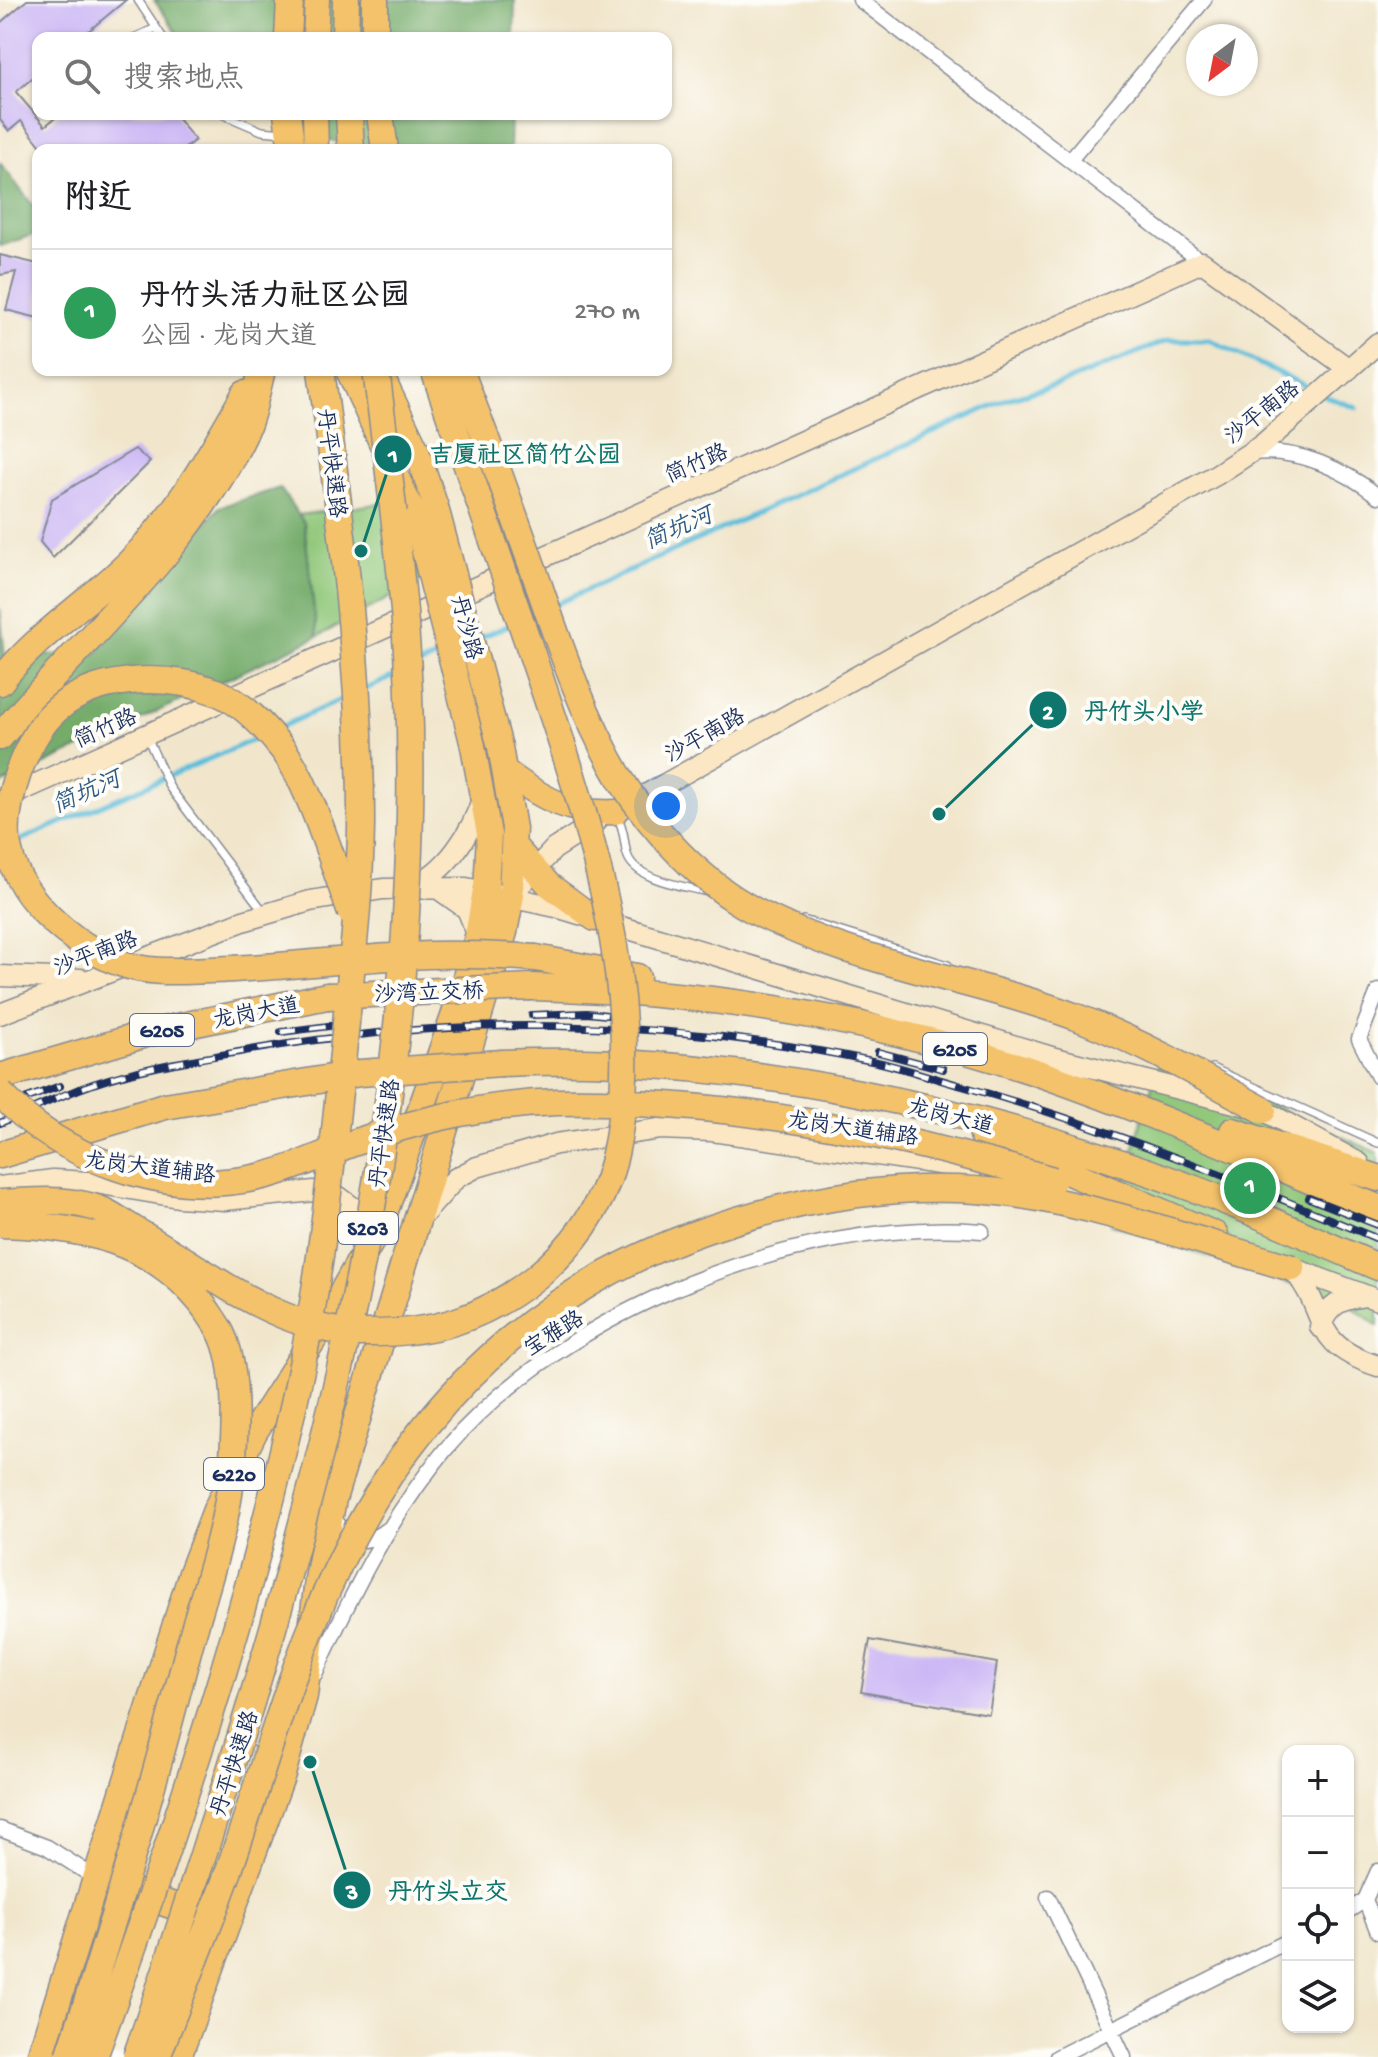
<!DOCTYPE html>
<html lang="zh">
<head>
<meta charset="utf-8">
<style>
  :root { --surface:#fff; --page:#f2f2f2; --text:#202124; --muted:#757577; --line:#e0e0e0; --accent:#2563eb }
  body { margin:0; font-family:"Gochi Hand","LXGW WenKai TC",sans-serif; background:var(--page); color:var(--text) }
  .controls { position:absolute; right:24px; bottom:24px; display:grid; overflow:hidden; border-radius:16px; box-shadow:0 2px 6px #0004 }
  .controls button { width:72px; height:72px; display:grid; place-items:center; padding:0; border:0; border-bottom:2px solid var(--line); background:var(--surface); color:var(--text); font:40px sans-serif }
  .compass { position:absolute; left:1186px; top:24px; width:72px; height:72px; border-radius:50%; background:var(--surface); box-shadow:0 2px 6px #0004; rotate:212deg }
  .you { position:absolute; left:666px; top:806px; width:28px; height:28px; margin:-20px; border:6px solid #fff; border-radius:50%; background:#1a73e8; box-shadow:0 0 0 12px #1a73e833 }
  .badge { display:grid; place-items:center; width:52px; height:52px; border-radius:50%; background:var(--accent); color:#fff; font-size:26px; font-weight:700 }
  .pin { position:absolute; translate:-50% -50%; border:4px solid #fff; box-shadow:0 2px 8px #0006 }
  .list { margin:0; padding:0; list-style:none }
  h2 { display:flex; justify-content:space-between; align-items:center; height:104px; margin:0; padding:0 32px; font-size:34px }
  h2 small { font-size:26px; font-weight:400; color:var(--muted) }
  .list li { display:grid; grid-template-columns:52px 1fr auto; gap:24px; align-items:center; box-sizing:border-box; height:128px; padding:0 32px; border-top:2px solid var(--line) }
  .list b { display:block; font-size:30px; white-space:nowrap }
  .list p { margin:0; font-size:26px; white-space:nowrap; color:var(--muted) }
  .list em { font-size:26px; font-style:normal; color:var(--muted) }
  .icon { flex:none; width:44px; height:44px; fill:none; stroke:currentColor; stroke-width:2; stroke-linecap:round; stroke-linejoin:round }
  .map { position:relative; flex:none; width:1378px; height:2057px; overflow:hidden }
  .search { position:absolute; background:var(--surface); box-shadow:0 2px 6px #0004; left:32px; top:32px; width:640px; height:88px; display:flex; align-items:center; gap:20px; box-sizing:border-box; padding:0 28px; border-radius:16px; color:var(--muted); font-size:30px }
  .panel { position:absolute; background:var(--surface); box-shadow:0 2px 6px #0004; left:32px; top:144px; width:640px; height:232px; border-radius:16px }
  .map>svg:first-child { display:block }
  .green { fill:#91c87a; stroke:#567c6c; stroke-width:2 }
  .forest { fill:#74ac6a; stroke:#486e64; stroke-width:2 }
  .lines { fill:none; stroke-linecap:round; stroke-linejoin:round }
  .stream { stroke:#5cbddb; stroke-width:5 }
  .building { fill:#ccb8f5 }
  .lane-casing { stroke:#868a95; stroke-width:10 }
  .street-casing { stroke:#868a95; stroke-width:17 }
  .secondary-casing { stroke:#868a95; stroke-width:23 }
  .primary-casing { stroke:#868a95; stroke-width:27 }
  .highway-casing { stroke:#868a95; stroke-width:29 }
  .lane { stroke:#fff; stroke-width:7 }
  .street { stroke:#fff; stroke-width:14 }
  .secondary { stroke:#fbe7c3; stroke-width:20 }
  .primary { stroke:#f4c26a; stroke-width:24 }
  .highway { stroke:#f4c26a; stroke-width:26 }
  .rail-casing { stroke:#1b2f5e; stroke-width:8 }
  .rail { stroke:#fdfcf7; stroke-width:5; stroke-dasharray:15; stroke-linecap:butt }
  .primary-bridge-casing { stroke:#868a95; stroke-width:27; stroke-linecap:butt }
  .highway-bridge-casing { stroke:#868a95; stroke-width:29; stroke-linecap:butt }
  .primary-bridge { stroke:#f4c26a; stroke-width:24 }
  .highway-bridge { stroke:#f4c26a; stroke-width:26 }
  .labels { text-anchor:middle; stroke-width:8; stroke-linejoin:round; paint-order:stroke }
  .shield { fill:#fdfcf7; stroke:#5f6c8c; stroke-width:2 }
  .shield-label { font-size:20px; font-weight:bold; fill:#1b2f5e }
  .street-label { font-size:22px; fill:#1b2f5e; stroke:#fdfcf7 }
  .water-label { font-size:24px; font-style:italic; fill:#2e5a84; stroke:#fdfcf7 }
  .leader { fill:none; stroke:#0f766e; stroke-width:3 }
  .callout-dot { fill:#0f766e; stroke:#fdfcf7; stroke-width:3 }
  .mark-label { font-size:24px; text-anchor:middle; font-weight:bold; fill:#fff }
  .callout-label { font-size:24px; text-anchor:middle; font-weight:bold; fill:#0f766e; stroke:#fdfcf7; stroke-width:8; stroke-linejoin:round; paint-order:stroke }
</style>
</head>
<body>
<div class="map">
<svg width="1378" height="2057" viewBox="0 0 1378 2057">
  <rect width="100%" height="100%" fill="#fdfcf7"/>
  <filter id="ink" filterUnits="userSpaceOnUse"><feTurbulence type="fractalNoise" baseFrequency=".0125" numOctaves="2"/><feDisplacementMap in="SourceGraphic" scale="16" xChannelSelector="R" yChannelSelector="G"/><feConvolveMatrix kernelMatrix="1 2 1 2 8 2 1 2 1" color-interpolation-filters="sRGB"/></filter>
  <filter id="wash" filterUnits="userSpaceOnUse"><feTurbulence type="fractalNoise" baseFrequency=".006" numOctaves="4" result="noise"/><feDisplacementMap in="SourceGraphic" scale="32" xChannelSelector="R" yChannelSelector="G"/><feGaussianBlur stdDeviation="1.8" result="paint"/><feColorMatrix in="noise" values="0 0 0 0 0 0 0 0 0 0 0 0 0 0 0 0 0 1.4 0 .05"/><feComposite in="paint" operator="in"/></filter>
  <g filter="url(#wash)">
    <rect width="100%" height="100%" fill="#f1e6cc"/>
    <!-- green -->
    <path class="green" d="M405,500L422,580L317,637L304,523L298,515Z
      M1161,1056L1378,1153V1326L1347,1303L1111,1224Z"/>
    <!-- forest -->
    <path class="forest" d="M154,0H515L514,38H181Z
      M269,114H511L510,150H355Z
      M0,163L38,212V233L0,246Z
      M280,488L304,523L317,637L0,785V608L5,656L96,654L219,507Z"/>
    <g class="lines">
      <!-- stream -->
      <path class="stream" d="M1325,396L1357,408
        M554,605L1007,399L1060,384L1168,340H1210L1316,391
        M477,639L512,624
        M415,667L442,655
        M364,690L399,674
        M276,729L347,697
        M16,842L260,737"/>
    </g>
    <g id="blocks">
      <!-- building -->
      <path class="building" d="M27,0H126L80,38H38V73L16,92L45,126L60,114H174L195,140L182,150H44L21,121L9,131L0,120V23Z
        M0,255L38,264V318L6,310L16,272L0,275Z
        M135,449L150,462L53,558L40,542L52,499Z
        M870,1640L997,1663L989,1714L861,1692Z"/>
    </g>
  </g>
  <g filter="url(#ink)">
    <use href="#blocks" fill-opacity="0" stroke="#868a95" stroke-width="2"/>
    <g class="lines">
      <!-- lane casing -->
      <g class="lane-casing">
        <path id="lane" d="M138,0L163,38
          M134,38L156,28
          M222,114L262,131L284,133
          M147,737L170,788L264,912
          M617,816C625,830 623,839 627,854C634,880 684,886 707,892
          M803,920L948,965
          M1212,1068L1378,1143"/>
      </g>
      <!-- street casing -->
      <g class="street-casing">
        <path id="street" d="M860,0L1202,262
          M1070,160L1204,0
          M1253,453C1298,448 1343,469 1378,496
          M1378,991L1359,1039L1378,1077
          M332,1514C346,1540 362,1549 386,1530
          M315,1674C351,1595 389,1518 445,1450C564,1310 800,1217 982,1231
          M0,1829L47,1847L97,1879
          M1378,1871L1365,1900L1378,1932
          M1048,1897L1124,2057
          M1348,1911L1365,1900
          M1057,2057L1288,1941"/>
      </g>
      <!-- secondary casing -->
      <g class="secondary-casing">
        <path id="secondary" d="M3,799L1202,262L1349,369
          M624,807L1216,475L1262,445L1378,343
          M411,887C447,872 472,833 483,796
          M436,887L467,909L478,936
          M511,895L554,849L596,822
          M0,976L81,979
          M0,1014L243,921L310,901L383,889L466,888L556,907L1055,1058L1263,1110L1359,1163
          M0,1187L53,1180L89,1182L178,1197L225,1200L314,1191L339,1197L379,1227
          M423,1215L456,1178L477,1167L556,1144L660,1129L712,1131L973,1169
          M1281,1264L1378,1300
          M1292,1268C1331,1315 1307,1343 1378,1366
          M1320,1327C1329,1304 1341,1299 1365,1296"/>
      </g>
      <!-- primary casing -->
      <g class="primary-casing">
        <path id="primary" d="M315,38L317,0
          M315,114L316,150
          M348,370L416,519
          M380,373L416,448L436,507
          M473,746L489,834L486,890
          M500,747L514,828L511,895
          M505,771C540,797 570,815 615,812
          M515,847L549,885L595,919"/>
      </g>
      <!-- highway casing -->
      <g class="highway-casing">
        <path id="highway" d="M288,38L290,0
          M345,38L346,0
          M375,38V0
          M287,114L292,150
          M349,114L351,150
          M380,114L385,150
          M0,682C37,634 89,603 131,561C178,513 212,452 245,394
          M0,737C82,638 183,557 241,440C252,419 256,393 262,370
          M536,958L637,977
          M531,987C707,991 880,1019 1047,1076C1159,1115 1268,1164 1378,1208
          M502,1063C731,1052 987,1110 1200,1191C1260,1214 1319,1242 1378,1267
          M0,1077L153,1032L327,996
          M1233,1131L1378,1178
          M983,1135L1215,1235
          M0,1155L165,1106L325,1079
          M101,1880L207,1918
          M40,2057L192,1573L216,1510L254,1432L334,1307L379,1227L454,1017L478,937L486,890
          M178,2057L282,1774L304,1696L318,1579L333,1499L504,932L511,895"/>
      </g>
      <!-- lane -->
      <use href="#lane" class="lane"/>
      <!-- street -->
      <use href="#street" class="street"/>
      <!-- secondary -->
      <use href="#secondary" class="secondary"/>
      <!-- primary -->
      <use href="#primary" class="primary"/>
      <!-- highway -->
      <use href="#highway" class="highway"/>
      <!-- rail casing -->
      <g class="rail-casing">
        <path id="rail" d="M532,1015L587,1013L628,1017
          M281,1032L337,1025
          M878,1052L943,1069
          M0,1108L60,1086
          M0,1123C31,1110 61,1095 93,1084C139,1068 191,1060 239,1052C449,1014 664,1018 872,1061C902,1067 932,1078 962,1086C1105,1126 1241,1182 1378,1239
          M1309,1198L1378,1225"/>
      </g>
      <!-- rail -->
      <use href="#rail" class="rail"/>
      <!-- primary-bridge casing -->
      <g class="primary-bridge-casing">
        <path id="primary-bridge" d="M436,507L500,747
          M416,519L473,746"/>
      </g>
      <!-- highway-bridge casing -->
      <g class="highway-bridge-casing">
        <path id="highway-bridge" d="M460,370C486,438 511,506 535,574C559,644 583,716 621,780C652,830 701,882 753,910C854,964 973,978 1079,1018C1143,1043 1203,1077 1263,1110
          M351,913C335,870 308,778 280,746C264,726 240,701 216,692C166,673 90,674 50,716C36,731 25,754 18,773C11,793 5,817 7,839C12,894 71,945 120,963C148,974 180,971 210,970C276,968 342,959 409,956C451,953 493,955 536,958
          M327,996L531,987
          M325,1079L360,1073L502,1063
          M0,1093C61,1159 164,1196 254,1178C291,1171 326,1152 362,1140C425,1118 492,1104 558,1102C726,1099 893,1133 1053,1180
          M0,1203C30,1201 63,1198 93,1207C109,1211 125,1225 140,1233C210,1273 279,1332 364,1333C433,1334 482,1320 536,1277C571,1249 602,1208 613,1163C653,997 579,792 525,634C494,546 464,458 434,370
          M0,1224C90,1226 167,1243 218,1327C241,1365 235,1444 230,1487C224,1536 201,1602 188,1651C153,1788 114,1923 69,2057
          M94,2057C172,1841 247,1619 296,1394C321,1279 332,1160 344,1043C351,971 360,899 361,827C362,673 341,522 321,370
          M136,2057C168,1967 196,1876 225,1786C317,1497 392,1200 407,897C412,802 412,705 404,611C397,531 386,450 376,370
          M157,2057C180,1996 206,1935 228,1873C257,1790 280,1705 313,1624C387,1436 512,1297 706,1230C803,1197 911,1179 1014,1194C1108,1208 1201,1242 1292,1268"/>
      </g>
      <!-- primary-bridge -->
      <use href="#primary-bridge" class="primary-bridge"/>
      <!-- highway-bridge -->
      <use href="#highway-bridge" class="highway-bridge"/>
    </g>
  </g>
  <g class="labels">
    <!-- shield labels -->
    <g class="shield">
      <rect x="130" y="1014" width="64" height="32" rx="6"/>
      <rect x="923" y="1033" width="64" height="32" rx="6"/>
      <rect x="338" y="1212" width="60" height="32" rx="6"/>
      <rect x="204" y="1458" width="60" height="32" rx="6"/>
    </g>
    <g class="shield-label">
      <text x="162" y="1037">G205</text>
      <text x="955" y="1056">G205</text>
      <text x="368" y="1235">S203</text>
      <text x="234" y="1481">G220</text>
    </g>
    <!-- street labels -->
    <g class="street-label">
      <text transform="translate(1261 411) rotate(-38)" y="8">沙平南路</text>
      <text transform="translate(696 462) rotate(-24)" y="8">简竹路</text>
      <text transform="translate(333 463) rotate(83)" y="8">丹平快速路</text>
      <text transform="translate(468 627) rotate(75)" y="8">丹沙路</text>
      <text transform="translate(105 727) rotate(-24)" y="8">简竹路</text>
      <text transform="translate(704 734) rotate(-29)" y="8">沙平南路</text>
      <text transform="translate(95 952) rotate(-21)" y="8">沙平南路</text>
      <text transform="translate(429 991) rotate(-2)" y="8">沙湾立交桥</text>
      <text transform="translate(256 1011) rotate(-11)" y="8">龙岗大道</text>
      <text transform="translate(951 1115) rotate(14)" y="8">龙岗大道</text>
      <text transform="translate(853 1127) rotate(8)" y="8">龙岗大道辅路</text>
      <text transform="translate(383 1133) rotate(-82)" y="8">丹平快速路</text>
      <text transform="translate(150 1166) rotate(7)" y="8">龙岗大道辅路</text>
      <text transform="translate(553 1332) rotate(-32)" y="8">宝雅路</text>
      <text transform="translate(233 1763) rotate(-72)" y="8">丹平快速路</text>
    </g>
    <!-- water labels -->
    <g class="water-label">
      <text transform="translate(678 527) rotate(-24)" y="8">简坑河</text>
      <text transform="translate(86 791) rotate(-24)" y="8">简坑河</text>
    </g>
  </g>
  <!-- callouts -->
  <path class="leader" d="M361 551L393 454M939 814L1048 710M310 1762L352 1890"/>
  <g class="callout-dot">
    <circle cx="361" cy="551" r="8"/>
    <circle cx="939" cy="814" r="8"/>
    <circle cx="310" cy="1762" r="8"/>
    <circle cx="393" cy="454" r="20"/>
    <circle cx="1048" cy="710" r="20"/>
    <circle cx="352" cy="1890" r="20"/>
  </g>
  <g class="mark-label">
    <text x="393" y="462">1</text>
    <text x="1048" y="719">2</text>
    <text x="352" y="1899">3</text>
  </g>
  <g class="callout-label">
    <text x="525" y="462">吉厦社区简竹公园</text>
    <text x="1144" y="719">丹竹头小学</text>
    <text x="448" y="1899">丹竹头立交</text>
  </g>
</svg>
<div class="controls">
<button>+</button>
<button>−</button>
<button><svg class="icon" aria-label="locate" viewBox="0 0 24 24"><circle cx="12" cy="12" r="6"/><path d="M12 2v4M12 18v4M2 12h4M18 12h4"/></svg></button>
<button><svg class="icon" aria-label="layers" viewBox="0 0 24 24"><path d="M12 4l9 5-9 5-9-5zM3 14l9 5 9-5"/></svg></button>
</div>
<svg class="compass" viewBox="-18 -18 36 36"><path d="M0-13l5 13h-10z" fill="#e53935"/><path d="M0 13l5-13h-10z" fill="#757577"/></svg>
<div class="you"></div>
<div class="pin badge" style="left:1250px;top:1188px;background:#2e9e5b">1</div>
<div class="search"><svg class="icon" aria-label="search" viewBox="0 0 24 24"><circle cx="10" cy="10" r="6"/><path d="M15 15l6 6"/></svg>搜索地点</div>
<section class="panel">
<h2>附近<small></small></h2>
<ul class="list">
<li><span class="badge" style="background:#2e9e5b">1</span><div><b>丹竹头活力社区公园</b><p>公园 · 龙岗大道</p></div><em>270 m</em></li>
</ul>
</section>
</div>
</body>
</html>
